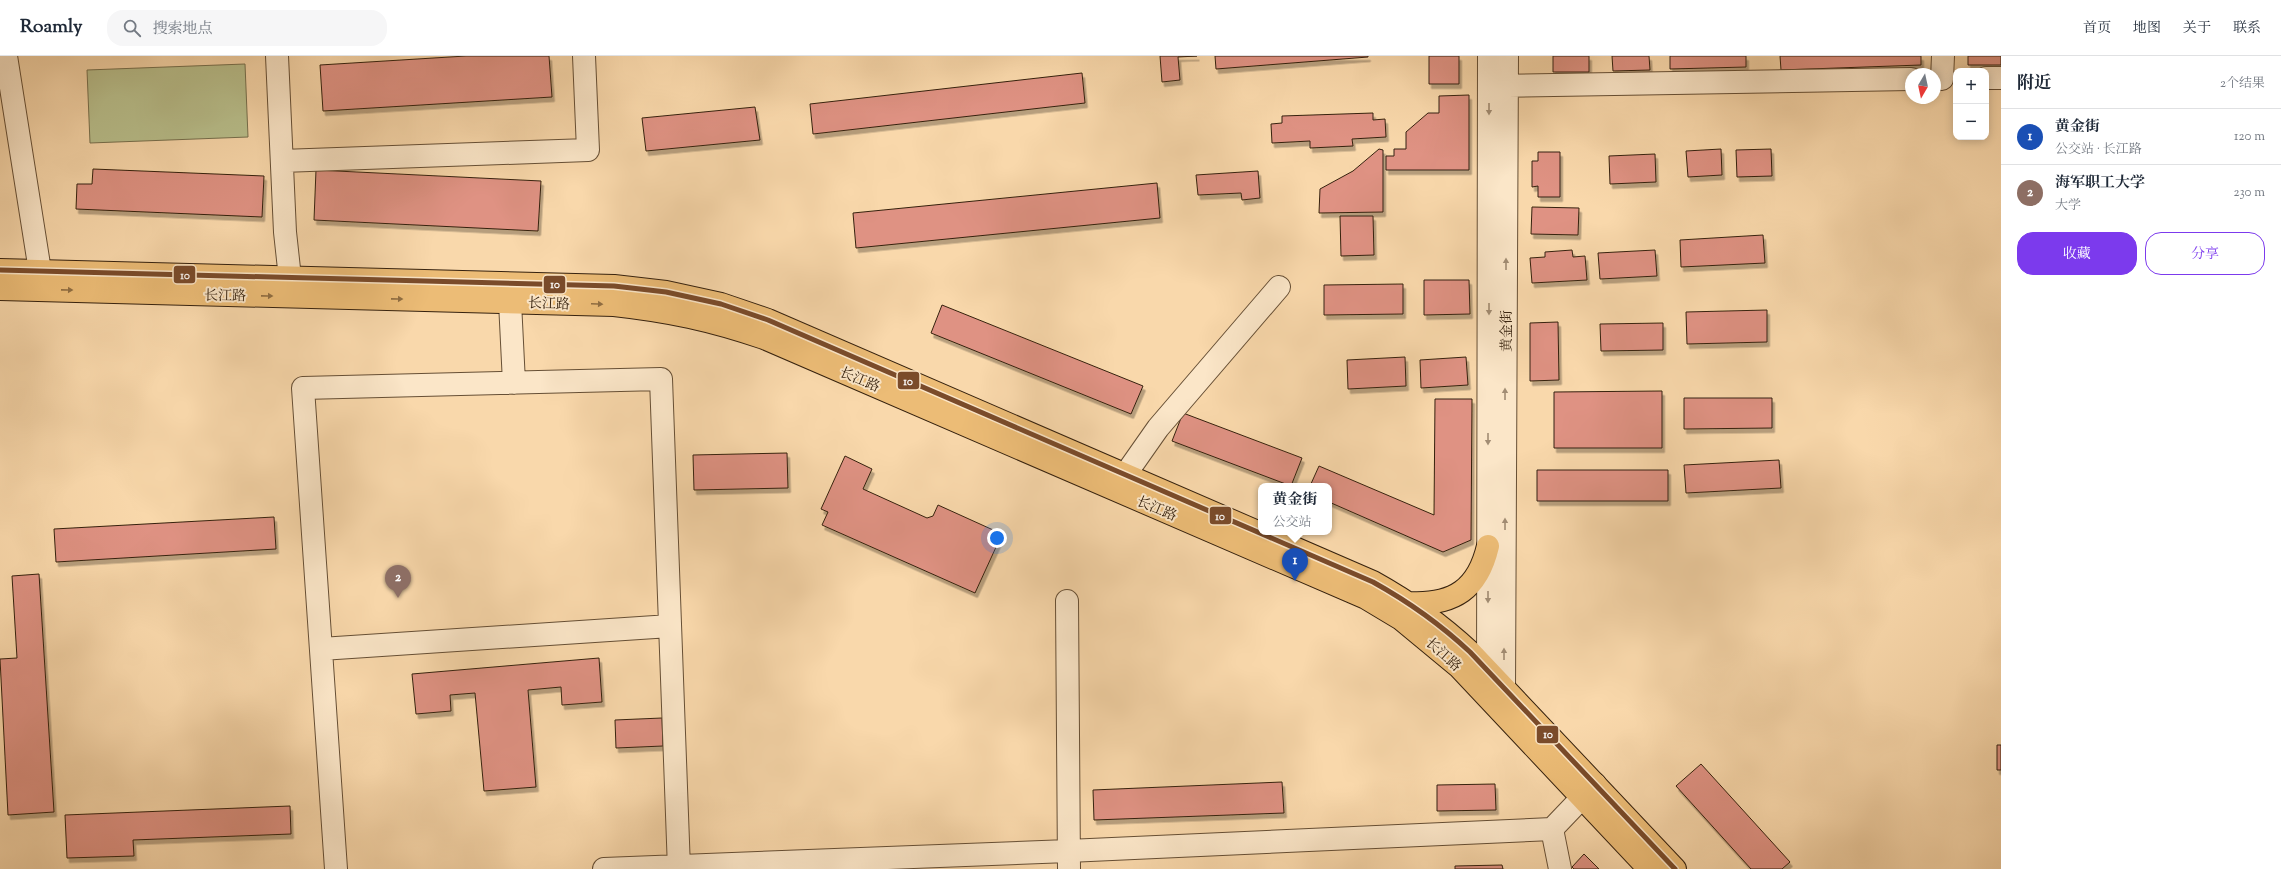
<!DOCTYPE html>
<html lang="zh">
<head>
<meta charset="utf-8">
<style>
  :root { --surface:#fff; --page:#f6f6f7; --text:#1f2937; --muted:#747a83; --line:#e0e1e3; --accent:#7c3aed }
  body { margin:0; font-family:"Sorts Mill Goudy","Noto Serif SC",serif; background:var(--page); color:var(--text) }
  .controls { position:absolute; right:12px; top:12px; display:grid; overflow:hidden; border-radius:8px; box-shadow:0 2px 10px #0003 }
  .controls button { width:36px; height:36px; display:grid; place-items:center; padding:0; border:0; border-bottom:1px solid var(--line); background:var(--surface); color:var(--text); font:20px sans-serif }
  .compass { position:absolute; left:1905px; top:12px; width:36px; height:36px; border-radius:50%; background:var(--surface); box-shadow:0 2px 10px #0003; rotate:189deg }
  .you { position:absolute; left:997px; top:482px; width:14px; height:14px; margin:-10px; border:3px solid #fff; border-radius:50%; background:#1a73e8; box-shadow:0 0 0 6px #1a73e833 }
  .badge { display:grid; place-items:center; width:26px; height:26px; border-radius:50%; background:var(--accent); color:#fff; font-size:13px; font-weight:700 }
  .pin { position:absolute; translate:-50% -33px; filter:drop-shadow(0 1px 2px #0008) }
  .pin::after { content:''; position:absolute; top:21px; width:14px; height:12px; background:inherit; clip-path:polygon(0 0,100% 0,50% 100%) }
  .popup { position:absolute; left:1258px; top:427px; width:74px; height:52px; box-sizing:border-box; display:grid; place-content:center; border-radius:8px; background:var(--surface); filter:drop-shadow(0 1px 3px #0005); font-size:13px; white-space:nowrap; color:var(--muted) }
  .popup b { font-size:15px; color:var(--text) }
  .popup::after { content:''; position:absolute; left:50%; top:100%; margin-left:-8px; border:8px solid transparent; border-top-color:var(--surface) }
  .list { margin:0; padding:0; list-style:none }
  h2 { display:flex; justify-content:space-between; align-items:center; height:52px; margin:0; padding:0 16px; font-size:17px }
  h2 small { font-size:13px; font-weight:400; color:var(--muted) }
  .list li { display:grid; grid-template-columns:26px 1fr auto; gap:12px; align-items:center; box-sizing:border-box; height:56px; padding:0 16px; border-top:1px solid var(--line) }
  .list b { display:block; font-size:15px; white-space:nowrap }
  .list p { margin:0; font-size:13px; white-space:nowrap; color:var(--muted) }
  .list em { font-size:13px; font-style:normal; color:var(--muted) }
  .actions { display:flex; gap:8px; padding:12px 16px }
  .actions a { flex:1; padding:9px 0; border:1px solid var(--accent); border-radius:16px; text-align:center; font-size:14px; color:var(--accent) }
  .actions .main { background:var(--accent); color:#fff }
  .icon { flex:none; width:22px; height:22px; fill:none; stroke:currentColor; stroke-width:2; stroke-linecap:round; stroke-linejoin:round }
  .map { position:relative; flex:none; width:2001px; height:813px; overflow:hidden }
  header { display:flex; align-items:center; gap:24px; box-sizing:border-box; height:56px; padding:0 20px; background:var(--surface); border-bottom:1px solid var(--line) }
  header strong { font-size:19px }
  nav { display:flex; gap:22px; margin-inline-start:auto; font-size:14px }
  .search { width:280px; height:36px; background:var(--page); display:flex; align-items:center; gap:10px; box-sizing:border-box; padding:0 14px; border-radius:16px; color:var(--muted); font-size:15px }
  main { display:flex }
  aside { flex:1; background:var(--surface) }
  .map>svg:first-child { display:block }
  .green { fill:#b9c08d; stroke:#77704e }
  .building { fill:#df9283; stroke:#35210e; filter:url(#shadow) }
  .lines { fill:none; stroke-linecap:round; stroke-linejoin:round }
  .minor-casing { stroke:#664f35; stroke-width:24 }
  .highway-casing { stroke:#35210e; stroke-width:24 }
  .minor { stroke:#fbe6c8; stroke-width:22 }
  .highway { stroke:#ecbc76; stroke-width:22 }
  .bus-1-casing { stroke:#fbe6c8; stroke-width:8 }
  .bus-1 { stroke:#7a4b2a; stroke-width:5 }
  .oneway { fill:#a28d74 }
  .oneway2 { fill:#906e42 }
  .labels { text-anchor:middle; stroke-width:4; stroke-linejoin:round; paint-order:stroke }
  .street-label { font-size:14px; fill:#35210e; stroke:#fbe6c8 }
  .line-badge { stroke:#fbe6c8; stroke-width:1.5 }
  .badge-label { font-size:11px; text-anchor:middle; font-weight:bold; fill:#fff }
</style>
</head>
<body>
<header>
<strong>Roamly</strong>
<div class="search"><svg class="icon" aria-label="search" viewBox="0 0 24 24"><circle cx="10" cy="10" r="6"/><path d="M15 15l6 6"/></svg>搜索地点</div>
<nav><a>首页</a><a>地图</a><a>关于</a><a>联系</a></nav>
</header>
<main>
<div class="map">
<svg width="2001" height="813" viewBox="0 0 2001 813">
  <defs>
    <filter id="shadow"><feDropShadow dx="2.5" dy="4.5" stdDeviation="0" flood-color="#0004"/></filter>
  </defs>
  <rect width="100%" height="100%" fill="#f9d8ab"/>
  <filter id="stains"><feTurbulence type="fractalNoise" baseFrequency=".005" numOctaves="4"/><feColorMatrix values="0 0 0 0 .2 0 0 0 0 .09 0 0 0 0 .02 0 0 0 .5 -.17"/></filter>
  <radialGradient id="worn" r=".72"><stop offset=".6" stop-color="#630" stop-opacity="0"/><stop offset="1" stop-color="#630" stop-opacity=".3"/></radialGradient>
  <!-- green -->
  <path class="green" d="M245,8L248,81L90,87L87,14Z"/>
  <!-- building -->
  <path class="building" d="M466,0H549L552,41L323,55L320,9Z
    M1160,0H1197L1178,1L1180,24L1162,26Z
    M1215,0H1368V1L1216,13Z
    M1429,0H1459V28H1429Z
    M1553,0H1589V16H1553Z
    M1612,0H1649L1650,14L1613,15Z
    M1670,0H1746V11L1670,13Z
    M1780,0H1921V9L1781,14Z
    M1968,0H2001V9H1968Z
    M1082,17L1085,47L813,78L810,48Z
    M1469,39V114H1386V100H1394V93H1406V76L1428,57H1439V40Z
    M755,51L760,84L646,95L642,62Z
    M1373,57V64L1385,63L1386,81L1352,83L1353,90L1310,92V85L1272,87L1271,68L1282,67V60Z
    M1379,93L1383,94V156L1319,157L1320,133L1353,115Z
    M1721,93L1722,119L1688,121L1686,95Z
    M1771,93L1772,120L1737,121L1736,94Z
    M1538,96H1560V141H1538V130L1532,131V105H1538Z
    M1655,98L1656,126L1610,128L1609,100Z
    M93,113L264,120L262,161L76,153L77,128H92Z
    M316,114L541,125L538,175L314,164Z
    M1258,115L1260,142L1242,144L1241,137L1198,139L1196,119Z
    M1157,127L1160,162L856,192L853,157Z
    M1532,151L1579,152L1578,179L1531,178Z
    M1340,160H1373L1374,199L1341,200Z
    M1763,179L1765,207L1681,211L1680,184Z
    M1572,194L1573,201L1585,200L1587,224L1532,227L1530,202L1545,201V196Z
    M1655,194L1657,220L1600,223L1598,197Z
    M1424,224H1469L1470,258L1424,259Z
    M1403,228V258L1324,259V229Z
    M942,249L1143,330L1131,358L931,277Z
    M1767,254V286L1687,288L1686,256Z
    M1558,266L1559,324L1530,325V267Z
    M1663,267V294L1601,295L1600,268Z
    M1405,301L1406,330L1348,333L1347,304Z
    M1466,301L1468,329L1421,332L1420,304Z
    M1662,335V392H1554V336Z
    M1684,342H1772V372L1684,373Z
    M1435,343H1472L1471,484L1443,496L1329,446V430H1310L1319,410L1434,459Z
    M1183,357L1302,402L1291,430L1172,385Z
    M787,397L788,432L694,434L693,399Z
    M845,400L872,413L863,433L927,462L933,460L938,449L1002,478L975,537L822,469L828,456L821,453Z
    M1779,404L1781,432L1686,437L1684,409Z
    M1537,414H1668V445H1537Z
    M274,461L276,493L56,506L54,473Z
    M39,518L54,756L8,759L0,603L17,602L12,520Z
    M599,602L602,646L562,649L561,631L528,634L536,731L484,735L475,637L450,639L451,655L416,658L412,618Z
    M662,662L663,690L616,692L615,664Z
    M1997,689H2001V714H1997Z
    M1701,708L1790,806L1782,813H1751L1676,730Z
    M1282,726L1284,757L1094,764L1093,734Z
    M1495,728L1496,754L1437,755V729Z
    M290,750L291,778L133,784L134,800L67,802L65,759Z
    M1584,798L1599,813H1574L1572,811Z
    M1502,809L1503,813H1455V810Z"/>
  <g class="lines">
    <!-- minor casing -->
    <g class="minor-casing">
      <path id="minor" d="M6,0L43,234
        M277,0L285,176L290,222
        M1986,22H2001
        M1942,23L1943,0
        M1492,30L1911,23
        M282,105L588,94L584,0
        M510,246L514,327
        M1125,419L1158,372L1279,231
        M1067,545L1069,813
        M321,593L670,570
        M1488,629L1489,0
        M1493,639L1504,632L1507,0
        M336,813L303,332L661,323L679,813
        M604,813L1068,795L1552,773
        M1560,813L1552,773L1595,728"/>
    </g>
    <!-- highway casing -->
    <g class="highway-casing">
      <path id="highway" d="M0,214L614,230L666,236L721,248L768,264L1373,526C1409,546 1440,568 1470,596L1675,813
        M0,233L614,249C669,255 711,264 764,282L1366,542L1401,563L1459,611L1649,813
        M1410,547C1454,549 1478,533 1488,490"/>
    </g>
    <!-- minor -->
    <use href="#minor" class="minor"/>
    <!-- highway -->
    <use href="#highway" class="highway"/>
    <!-- bus-1 casing -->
    <g class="bus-1-casing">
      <path id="bus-1" d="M0,214L614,230L666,236L721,248L768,264L1373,526C1409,546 1440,568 1470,596L1675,813"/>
    </g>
    <!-- bus-1 -->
    <use href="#bus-1" class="bus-1"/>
  </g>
  <!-- one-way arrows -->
  <defs><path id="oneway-solid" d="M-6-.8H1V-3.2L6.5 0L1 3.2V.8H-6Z"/></defs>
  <g class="oneway">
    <use href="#oneway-solid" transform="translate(1489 53) rotate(90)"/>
    <use href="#oneway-solid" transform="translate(1506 208) rotate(-90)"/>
    <use href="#oneway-solid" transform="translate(1489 253) rotate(90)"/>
    <use href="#oneway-solid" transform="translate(1505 338) rotate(-90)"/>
    <use href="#oneway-solid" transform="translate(1488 383) rotate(90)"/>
    <use href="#oneway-solid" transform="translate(1505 468) rotate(-90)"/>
    <use href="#oneway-solid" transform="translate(1488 541) rotate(90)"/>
    <use href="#oneway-solid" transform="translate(1504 598) rotate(-90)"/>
  </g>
  <g class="oneway2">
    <use href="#oneway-solid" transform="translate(67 234) rotate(1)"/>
    <use href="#oneway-solid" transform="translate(267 240) rotate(1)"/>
    <use href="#oneway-solid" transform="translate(397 243) rotate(1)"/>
    <use href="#oneway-solid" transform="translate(597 248) rotate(2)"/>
  </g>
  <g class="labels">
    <!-- street labels -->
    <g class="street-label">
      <text transform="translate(225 239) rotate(1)" y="5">长江路</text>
      <text transform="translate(549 247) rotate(2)" y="5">长江路</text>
      <text transform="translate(1506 275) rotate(-90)" y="5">黄金街</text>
      <text transform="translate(860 323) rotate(23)" y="5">长江路</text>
      <text transform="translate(1157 452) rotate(23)" y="5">长江路</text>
      <text transform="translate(1444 598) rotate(42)" y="5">长江路</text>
    </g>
  </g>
  <g class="line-badge">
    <rect x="173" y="209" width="23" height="19" rx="4" fill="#7a4b2a"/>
    <rect x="543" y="219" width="23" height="19" rx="4" fill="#7a4b2a"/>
    <rect x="897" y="315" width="23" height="19" rx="4" fill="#7a4b2a"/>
    <rect x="1209" y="450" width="23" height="19" rx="4" fill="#7a4b2a"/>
    <rect x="1536" y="669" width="23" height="19" rx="4" fill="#7a4b2a"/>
  </g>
  <g class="badge-label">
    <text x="185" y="223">10</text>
    <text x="555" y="232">10</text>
    <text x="908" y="329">10</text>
    <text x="1220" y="464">10</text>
    <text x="1548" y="682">10</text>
  </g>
  <rect width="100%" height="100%" filter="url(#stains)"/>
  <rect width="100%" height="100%" fill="url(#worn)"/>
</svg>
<div class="controls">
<button>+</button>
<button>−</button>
</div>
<svg class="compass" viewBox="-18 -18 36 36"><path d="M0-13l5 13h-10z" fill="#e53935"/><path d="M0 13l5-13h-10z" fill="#747a83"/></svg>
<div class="you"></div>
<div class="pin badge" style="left:1295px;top:525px;background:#1a4fb4">1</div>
<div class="popup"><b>黄金街</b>公交站</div>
<div class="pin badge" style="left:398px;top:542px;background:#8d6e63">2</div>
</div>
<aside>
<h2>附近<small>2个结果</small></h2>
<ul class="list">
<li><span class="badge" style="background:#1a4fb4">1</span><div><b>黄金街</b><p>公交站 · 长江路</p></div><em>120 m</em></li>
<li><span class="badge" style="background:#8d6e63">2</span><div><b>海军职工大学</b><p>大学</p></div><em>230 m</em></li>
</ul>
<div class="actions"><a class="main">收藏</a><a>分享</a></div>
</aside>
</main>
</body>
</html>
